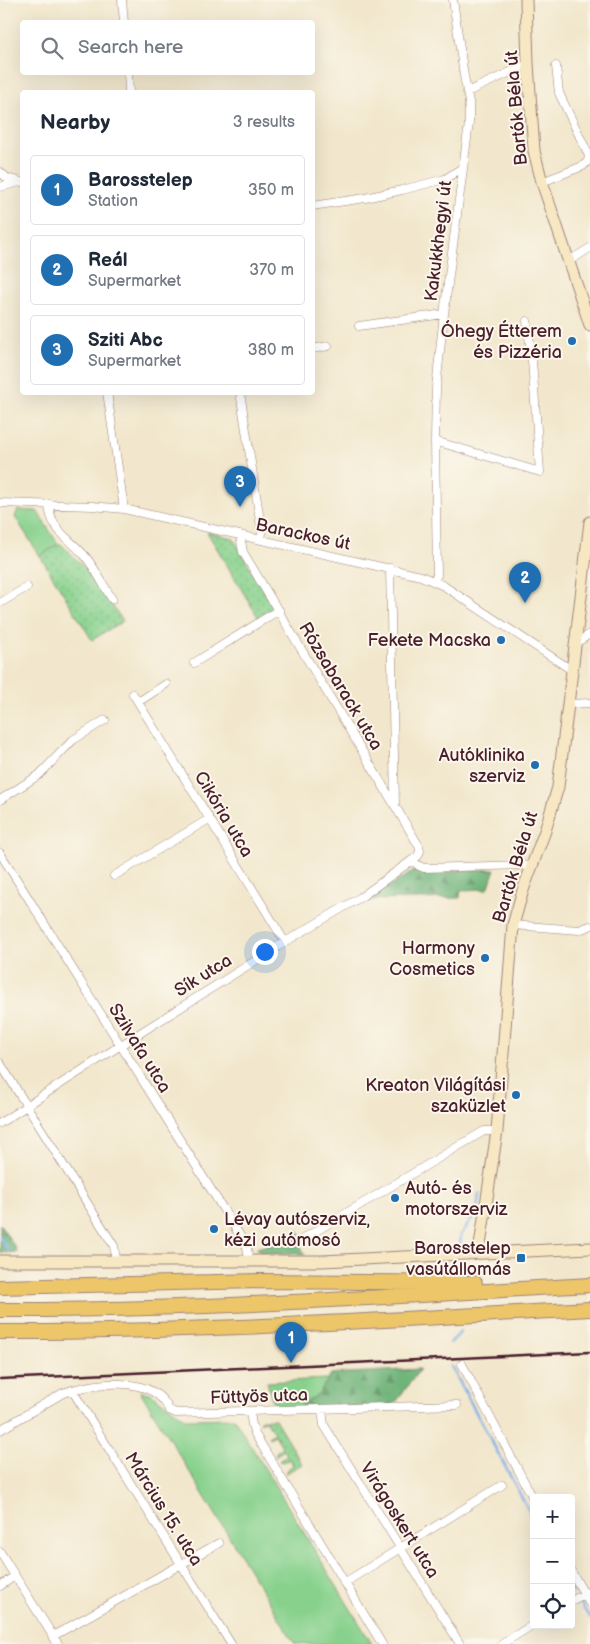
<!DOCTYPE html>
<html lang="en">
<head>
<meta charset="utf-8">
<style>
  :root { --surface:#fff; --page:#f2f2f3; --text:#1f2937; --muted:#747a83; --line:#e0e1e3; --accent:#1f6fb2 }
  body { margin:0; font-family:"Balsamiq Sans",sans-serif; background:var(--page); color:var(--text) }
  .controls { position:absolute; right:15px; bottom:15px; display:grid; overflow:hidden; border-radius:5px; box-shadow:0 5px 20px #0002 }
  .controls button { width:45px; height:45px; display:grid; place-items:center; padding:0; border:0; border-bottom:1px solid var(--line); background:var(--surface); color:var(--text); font:25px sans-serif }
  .you { position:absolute; left:264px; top:951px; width:18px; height:18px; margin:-12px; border:4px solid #fff; border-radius:50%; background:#1a73e8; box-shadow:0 0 0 8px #1a73e833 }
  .badge { display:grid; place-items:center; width:32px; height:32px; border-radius:50%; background:var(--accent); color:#fff; font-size:16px; font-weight:700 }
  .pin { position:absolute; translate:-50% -41px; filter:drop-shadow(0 1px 2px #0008) }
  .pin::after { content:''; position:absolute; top:26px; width:18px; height:15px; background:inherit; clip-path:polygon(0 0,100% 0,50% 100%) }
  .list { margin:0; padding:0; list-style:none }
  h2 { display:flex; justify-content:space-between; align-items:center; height:65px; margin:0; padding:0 20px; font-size:21px }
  h2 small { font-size:16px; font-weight:400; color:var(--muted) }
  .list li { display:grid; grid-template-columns:32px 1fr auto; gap:15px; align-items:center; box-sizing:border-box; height:70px; margin:0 10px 10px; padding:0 10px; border:1px solid var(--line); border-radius:5px }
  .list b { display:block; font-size:19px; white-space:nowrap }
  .list p { margin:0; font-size:16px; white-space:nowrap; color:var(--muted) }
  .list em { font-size:16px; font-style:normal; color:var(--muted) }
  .icon { flex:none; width:28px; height:28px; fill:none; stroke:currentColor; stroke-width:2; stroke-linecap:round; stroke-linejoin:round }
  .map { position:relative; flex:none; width:590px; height:1644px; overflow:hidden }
  .search { position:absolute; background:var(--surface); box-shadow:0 5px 20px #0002; left:20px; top:20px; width:295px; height:55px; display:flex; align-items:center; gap:12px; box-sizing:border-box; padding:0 18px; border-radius:5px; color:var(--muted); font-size:19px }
  .panel { position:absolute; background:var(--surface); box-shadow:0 5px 20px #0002; left:20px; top:90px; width:295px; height:305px; border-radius:5px }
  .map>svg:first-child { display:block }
  .grass { fill:url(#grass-dots); stroke:#69785c }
  .forest { fill:url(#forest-firs); stroke:#5c6952 }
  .park { fill:#88d18d; stroke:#69785c }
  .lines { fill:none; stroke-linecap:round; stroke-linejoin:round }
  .stream { stroke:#7aaee7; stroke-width:2.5 }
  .street-casing { stroke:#9e837c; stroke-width:9 }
  .secondary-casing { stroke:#9e837c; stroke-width:13 }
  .highway-casing { stroke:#9e837c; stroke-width:16 }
  .street { stroke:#fff; stroke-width:8 }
  .secondary { stroke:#f7e8c3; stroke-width:11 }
  .highway { stroke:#ecc669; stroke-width:14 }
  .rail { stroke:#4a1f2b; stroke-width:2.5 }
  .poi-dot { fill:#1f6fb2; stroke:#fbf7ec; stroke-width:2 }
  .labels { text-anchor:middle; stroke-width:4; stroke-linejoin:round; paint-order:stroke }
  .street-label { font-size:18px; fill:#4a1f2b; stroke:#fbf7ec }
  .poi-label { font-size:18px; fill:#4a1f2b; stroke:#fbf7ec; text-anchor:end }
</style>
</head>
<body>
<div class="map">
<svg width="590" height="1644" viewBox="0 0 590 1644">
  <defs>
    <pattern id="grass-dots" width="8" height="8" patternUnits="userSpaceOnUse" patternTransform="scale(1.25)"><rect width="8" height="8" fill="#88d18d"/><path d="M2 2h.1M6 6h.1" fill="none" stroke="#77b37a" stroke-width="1.8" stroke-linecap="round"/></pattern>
    <pattern id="forest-firs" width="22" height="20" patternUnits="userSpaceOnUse" patternTransform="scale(1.25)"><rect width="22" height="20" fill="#6eb378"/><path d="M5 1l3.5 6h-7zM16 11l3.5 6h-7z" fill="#5c9163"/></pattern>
  </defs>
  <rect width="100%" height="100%" fill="#fbf7ec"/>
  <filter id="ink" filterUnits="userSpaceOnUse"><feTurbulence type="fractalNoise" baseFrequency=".02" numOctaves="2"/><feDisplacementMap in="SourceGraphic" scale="10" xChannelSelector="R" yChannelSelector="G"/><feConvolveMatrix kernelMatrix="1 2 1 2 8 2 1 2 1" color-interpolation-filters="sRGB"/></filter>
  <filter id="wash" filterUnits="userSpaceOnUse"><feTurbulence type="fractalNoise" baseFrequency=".0096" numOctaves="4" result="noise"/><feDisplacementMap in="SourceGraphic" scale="20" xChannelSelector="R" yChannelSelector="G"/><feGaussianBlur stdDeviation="1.12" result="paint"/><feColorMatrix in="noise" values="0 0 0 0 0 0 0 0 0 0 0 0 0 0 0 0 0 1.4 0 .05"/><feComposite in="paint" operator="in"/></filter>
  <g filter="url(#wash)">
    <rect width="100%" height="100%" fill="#f2e7cc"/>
    <!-- grass -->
    <path class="grass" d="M207,532L233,538L274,608L258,617Z
      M58,544H61L88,571L123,621L92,640L40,556Z
      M261,1419H275L302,1464L285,1474L288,1469L293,1465L290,1459L284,1462L279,1461L287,1455L284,1450L275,1456L277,1451L283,1448L275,1435L269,1438L268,1437L274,1433L266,1420L260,1423Z"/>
    <!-- forest -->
    <path class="forest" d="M417,869L423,872L495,869L488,889L461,890L460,898L367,900Z
      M0,1224L18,1252L0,1253Z
      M298,1230L302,1236L296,1240L305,1254H261L257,1248L278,1242Z
      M420,1369L394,1405L299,1408L319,1393L331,1374Z"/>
    <!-- park -->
    <path class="park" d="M18,510L37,511L58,544L40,556L15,517Z
      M328,1379L319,1393L299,1408H275L267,1382Z
      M140,1391L150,1393L186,1419L234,1418L372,1644H295Z"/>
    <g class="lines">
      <!-- stream -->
      <path class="stream" d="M0,1237L9,1251
        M460,1245L461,1235L477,1211L479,1194
        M460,1260V1272
        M450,1343L459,1334L460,1331
        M451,1366L534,1520
        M571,1589L573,1593
        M580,1603L590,1618"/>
    </g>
  </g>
  <g filter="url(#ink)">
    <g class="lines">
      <!-- street casing -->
      <g class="street-casing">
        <path id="street" d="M122,0L124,22
          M128,72L129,92
          M467,92L528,64
          M0,172L7,178L22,182
          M542,182L583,166L589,160V156L559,93L556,66
          M0,187L20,182
          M312,206L365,198L402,190L445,179L462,168
          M569,261L590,248
          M359,326L444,314
          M312,349L328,346
          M107,392L124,509
          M240,392L262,533L261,540
          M435,441L540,472L532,360L527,321
          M0,503L92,506L124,509L421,576L444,586L573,671
          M49,504C50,531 70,538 85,556C96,569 103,585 112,599
          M390,568L395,803
          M434,581L437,575L435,441L436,388L444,314L469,123V102L464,76L453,0
          M0,603L27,587
          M576,643L590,634
          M194,663L279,610
          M133,694L285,942
          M138,702L166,684
          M568,704L590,703
          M0,800L39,775L73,740L105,720
          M0,853L247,1247L249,1261
          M412,860L419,866L424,868L522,865L532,867
          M114,876L209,819
          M513,925L579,930L590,926
          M0,1063L114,1246L116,1261
          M0,1123L121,1045L285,942L361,897L418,856L420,851L419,846L243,552L240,535
          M301,1240L484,1131H497
          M462,1364L534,1500
          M72,1390L231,1644
          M322,1410L324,1425L460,1644
          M250,1412L252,1425L255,1434L382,1644
          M0,1430L63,1393C93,1382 154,1374 169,1410L176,1413L457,1405
          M0,1552L58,1644
          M571,1571L590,1604
          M344,1583L502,1485
          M0,1586L15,1576
          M571,1601L590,1591
          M53,1636L219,1543
          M502,1644L534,1624"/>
      </g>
      <!-- secondary casing -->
      <g class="secondary-casing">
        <path id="secondary" d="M526,0L528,64L534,151L542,182L590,325
          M479,1252L497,1131L513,925L523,890L545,831L558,787L590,522
          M0,1261H322L590,1248"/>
      </g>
      <!-- highway casing -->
      <g class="highway-casing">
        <path id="highway" d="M0,1287L260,1281L475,1283
          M0,1310C197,1311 394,1296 590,1285
          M0,1332C197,1333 394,1319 590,1309"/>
      </g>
      <!-- street -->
      <use href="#street" class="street"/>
      <!-- secondary -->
      <use href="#secondary" class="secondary"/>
      <!-- highway -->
      <use href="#highway" class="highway"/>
      <!-- rail -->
      <path class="rail" d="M0,1379L590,1352"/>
    </g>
  </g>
  <!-- markers -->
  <g class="poi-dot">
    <circle cx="572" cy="341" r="5"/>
    <circle cx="501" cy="640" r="5"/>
    <circle cx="535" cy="765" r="5"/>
    <circle cx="485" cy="958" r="5"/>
    <circle cx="516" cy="1095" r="5"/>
    <circle cx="395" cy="1198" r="5"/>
    <circle cx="214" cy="1229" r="5"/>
    <rect x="516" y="1253" width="10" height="10" rx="2.5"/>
  </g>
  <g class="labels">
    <!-- street labels -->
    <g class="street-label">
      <text transform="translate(516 108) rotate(-95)" y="6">Bartók Béla út</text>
      <text transform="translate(438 241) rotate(-83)" y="6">Kakukkhegyi út</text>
      <text transform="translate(303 534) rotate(12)" y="6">Barackos út</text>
      <text transform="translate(341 686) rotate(59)" y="6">Rózsabarack utca</text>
      <text transform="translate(224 814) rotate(59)" y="6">Cikória utca</text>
      <text transform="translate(515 867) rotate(-73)" y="6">Bartók Béla út</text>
      <text transform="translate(203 975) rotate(-32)" y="6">Sík utca</text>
      <text transform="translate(140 1048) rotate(58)" y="6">Szilvafa utca</text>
      <text transform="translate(259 1396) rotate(-2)" y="6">Füttyös utca</text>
      <text transform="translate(164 1509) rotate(58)" y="6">Március 15. utca</text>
      <text transform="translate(400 1520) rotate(58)" y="6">Virágoskert utca</text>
    </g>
    <!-- poi labels -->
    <g class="poi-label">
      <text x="562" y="337">Óhegy Étterem<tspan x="562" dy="21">és Pizzéria</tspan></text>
      <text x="491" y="646">Fekete Macska</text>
      <text x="525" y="761">Autóklinika<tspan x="525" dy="21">szerviz</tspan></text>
      <text x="475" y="954">Harmony<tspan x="475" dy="21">Cosmetics</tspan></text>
      <text x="506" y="1091">Kreaton Világítási<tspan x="506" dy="21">szaküzlet</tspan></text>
      <text x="405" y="1194" text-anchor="start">Autó- és<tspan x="405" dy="21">motorszerviz</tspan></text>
      <text x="224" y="1225" text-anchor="start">Lévay autószerviz,<tspan x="224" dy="21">kézi autómosó</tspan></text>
      <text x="511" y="1254">Barosstelep<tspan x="511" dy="21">vasútállomás</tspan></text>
    </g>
  </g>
</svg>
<div class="controls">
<button>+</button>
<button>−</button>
<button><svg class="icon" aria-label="locate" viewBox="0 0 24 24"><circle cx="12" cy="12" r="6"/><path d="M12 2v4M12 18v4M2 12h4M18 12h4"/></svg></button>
</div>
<div class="you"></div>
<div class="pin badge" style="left:291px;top:1363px">1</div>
<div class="pin badge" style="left:525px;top:603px">2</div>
<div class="pin badge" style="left:240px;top:507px">3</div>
<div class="search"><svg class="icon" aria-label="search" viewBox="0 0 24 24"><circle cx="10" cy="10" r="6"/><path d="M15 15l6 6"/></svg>Search here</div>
<section class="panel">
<h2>Nearby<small>3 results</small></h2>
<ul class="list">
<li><span class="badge">1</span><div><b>Barosstelep</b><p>Station</p></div><em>350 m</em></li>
<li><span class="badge">2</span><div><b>Reál</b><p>Supermarket</p></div><em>370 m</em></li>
<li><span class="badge">3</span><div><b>Sziti Abc</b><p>Supermarket</p></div><em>380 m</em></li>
</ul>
</section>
</div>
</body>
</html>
